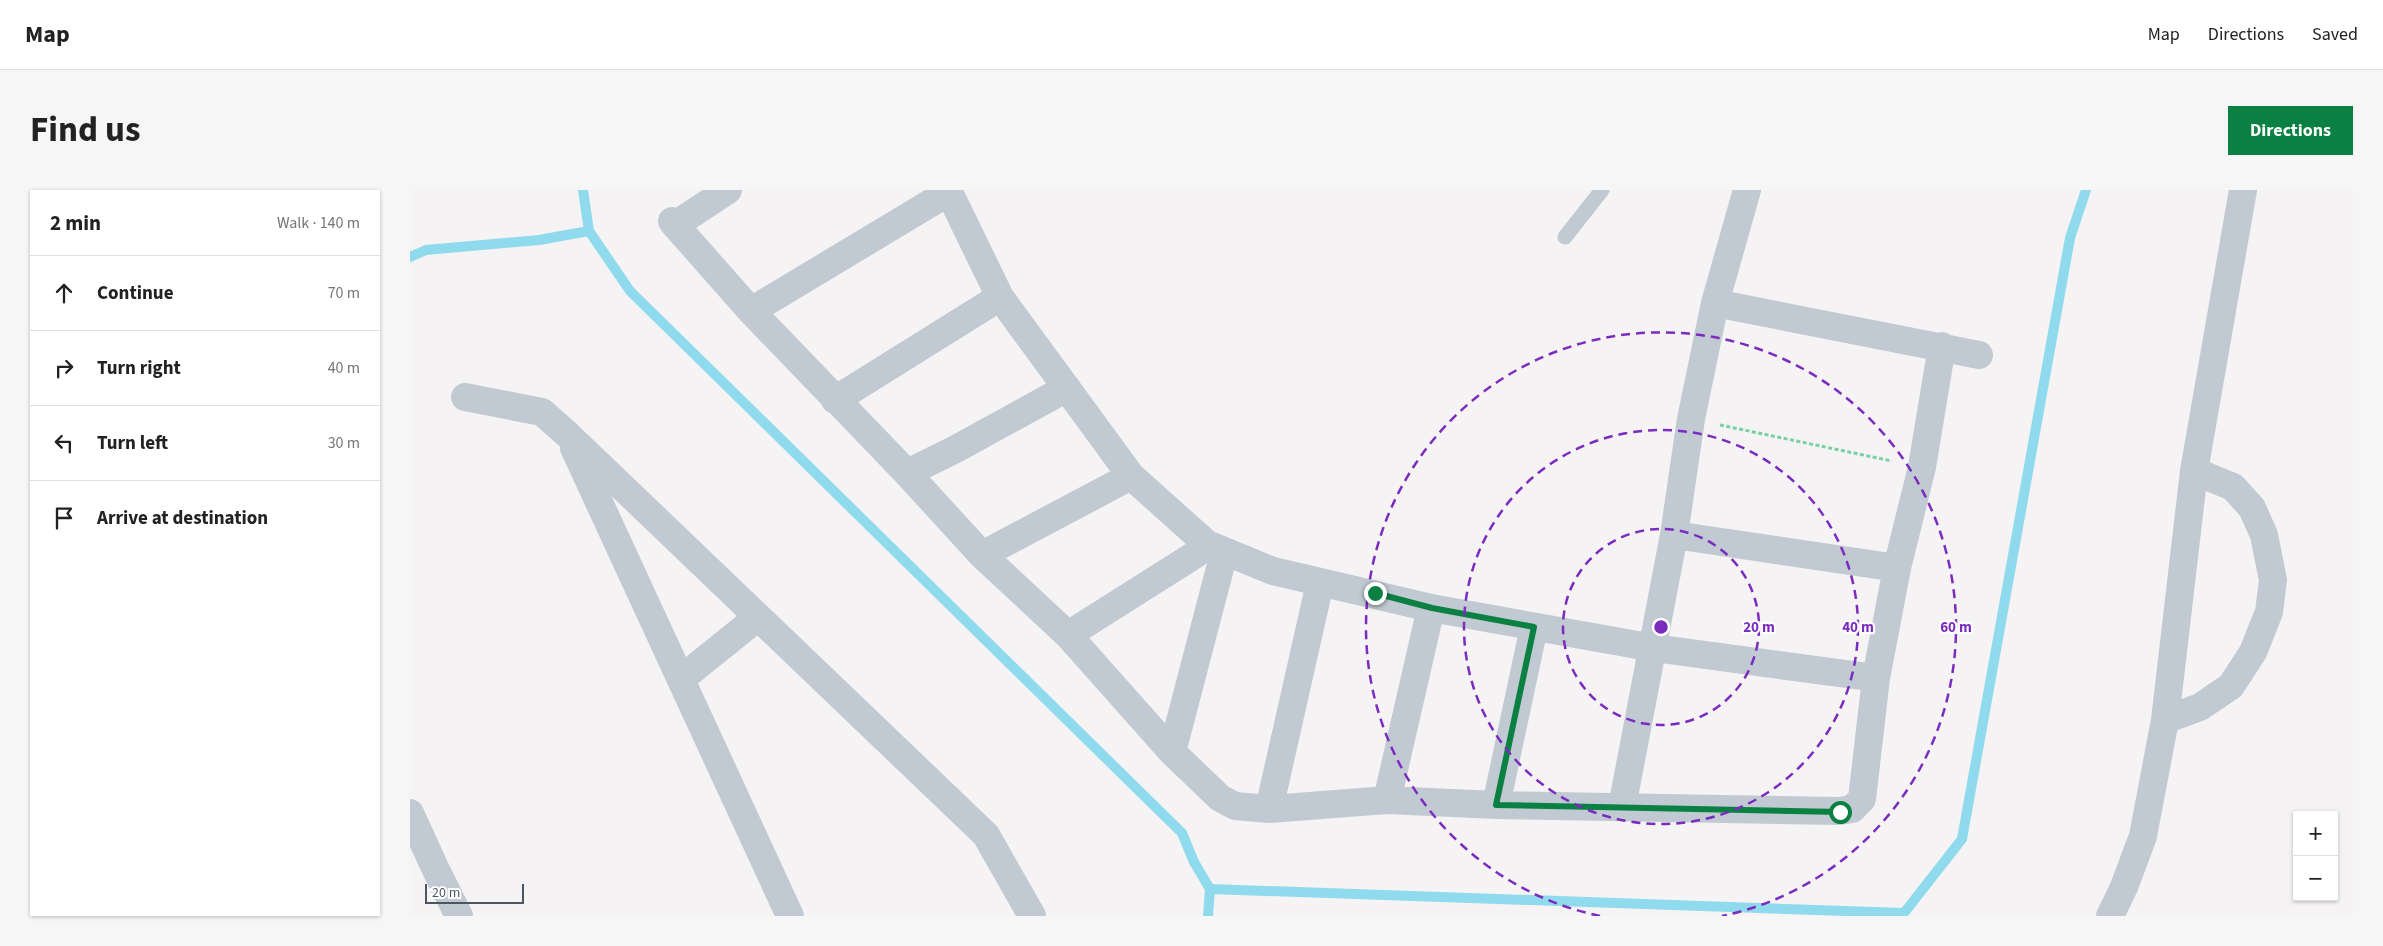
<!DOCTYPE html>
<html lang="en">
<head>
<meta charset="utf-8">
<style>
  :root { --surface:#fff; --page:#f6f6f6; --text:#222; --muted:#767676; --line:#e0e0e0; --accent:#0b8043 }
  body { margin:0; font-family:"Source Sans 3",sans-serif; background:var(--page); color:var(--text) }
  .controls { position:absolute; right:15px; bottom:15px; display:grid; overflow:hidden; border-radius:0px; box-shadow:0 1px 4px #0004 }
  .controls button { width:45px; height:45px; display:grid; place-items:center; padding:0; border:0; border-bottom:1px solid var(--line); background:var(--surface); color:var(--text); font:25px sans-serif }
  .scale { position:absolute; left:15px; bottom:12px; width:99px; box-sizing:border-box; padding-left:5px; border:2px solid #4a5661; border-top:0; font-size:14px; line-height:18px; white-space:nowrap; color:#4a5661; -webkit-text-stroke:4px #fff; paint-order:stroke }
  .stop { position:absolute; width:15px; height:15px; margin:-11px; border:4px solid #0b8043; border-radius:50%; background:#fff }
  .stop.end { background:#0b8043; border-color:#fff; box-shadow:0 1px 5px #0008 }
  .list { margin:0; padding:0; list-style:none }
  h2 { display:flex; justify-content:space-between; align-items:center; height:65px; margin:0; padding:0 20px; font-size:21px }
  h2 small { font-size:16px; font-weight:400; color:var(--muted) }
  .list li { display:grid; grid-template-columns:32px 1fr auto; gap:15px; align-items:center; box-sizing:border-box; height:75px; padding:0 20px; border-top:1px solid var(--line) }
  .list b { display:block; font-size:19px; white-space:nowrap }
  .list em { font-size:16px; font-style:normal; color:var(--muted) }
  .icon { flex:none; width:28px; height:28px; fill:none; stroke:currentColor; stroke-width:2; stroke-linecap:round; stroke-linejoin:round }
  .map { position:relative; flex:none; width:1943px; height:726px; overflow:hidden; border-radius:0px }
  header { display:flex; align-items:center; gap:30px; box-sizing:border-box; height:70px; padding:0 25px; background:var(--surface); border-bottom:1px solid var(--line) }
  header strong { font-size:24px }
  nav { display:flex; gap:28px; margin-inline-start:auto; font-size:18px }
  .intro { display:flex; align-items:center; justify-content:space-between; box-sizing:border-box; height:120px; padding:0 30px }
  h1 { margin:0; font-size:35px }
  .button { padding:12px 22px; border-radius:0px; background:var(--accent); color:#fff; font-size:18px; font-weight:700 }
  main { display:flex; gap:30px; padding:0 30px }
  aside { flex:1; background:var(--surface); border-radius:0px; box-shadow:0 1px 4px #0004 }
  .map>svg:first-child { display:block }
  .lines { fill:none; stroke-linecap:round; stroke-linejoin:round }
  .stream { stroke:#90daee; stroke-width:10 }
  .path { stroke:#7ad0a6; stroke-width:3; stroke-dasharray:4 2.5; stroke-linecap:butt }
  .service { stroke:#c1cad2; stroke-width:15 }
  .minor { stroke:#c1cad2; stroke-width:28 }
  .tertiary { stroke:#c1cad2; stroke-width:28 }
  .route { stroke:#0b8043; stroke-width:6 }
  .ring { fill:none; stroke:#7b2cbf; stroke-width:2.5; stroke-dasharray:9 6 }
  .centre { fill:#7b2cbf; stroke:#fff; stroke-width:2.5 }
  .ring-label { font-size:15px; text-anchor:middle; font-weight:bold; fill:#7b2cbf; stroke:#fff; stroke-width:4.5; stroke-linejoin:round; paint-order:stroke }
</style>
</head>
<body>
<header>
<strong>Map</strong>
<nav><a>Map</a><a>Directions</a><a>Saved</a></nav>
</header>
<div class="intro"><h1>Find us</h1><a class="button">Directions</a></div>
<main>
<aside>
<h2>2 min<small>Walk · 140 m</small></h2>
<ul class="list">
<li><svg class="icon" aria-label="ahead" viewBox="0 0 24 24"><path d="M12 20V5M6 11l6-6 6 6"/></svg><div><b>Continue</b></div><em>70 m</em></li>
<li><svg class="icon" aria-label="right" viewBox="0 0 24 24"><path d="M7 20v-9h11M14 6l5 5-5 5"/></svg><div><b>Turn right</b></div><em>40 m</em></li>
<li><svg class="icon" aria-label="left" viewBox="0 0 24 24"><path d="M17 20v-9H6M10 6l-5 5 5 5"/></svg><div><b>Turn left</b></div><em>30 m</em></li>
<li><svg class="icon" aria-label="arrive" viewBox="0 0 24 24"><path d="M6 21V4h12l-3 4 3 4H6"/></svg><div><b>Arrive at destination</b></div></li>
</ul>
</aside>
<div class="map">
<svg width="1943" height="726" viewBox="0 0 1943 726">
  <rect width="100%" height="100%" fill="#f5f3f3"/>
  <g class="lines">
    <!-- stream -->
    <path class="stream" d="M173,0L179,41L220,101L772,643L784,672L800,699L798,726
      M0,67L16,60L129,50L179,41
      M800,699L1494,723L1552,649L1660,48L1676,0"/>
    <!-- path -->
    <path class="path" d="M1310,235L1482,271"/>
    <!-- service -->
    <path class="service" d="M1155,47L1192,0"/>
    <!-- minor -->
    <path class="minor" d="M538,0L590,107L721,286L797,354L863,381L1021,418L1244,458L1466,488
      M262,31L265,35L318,0
      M265,35L341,121L497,283L572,365L658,445L762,562L810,608L825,616L859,619L977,610L1086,615L1429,621L1442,619L1452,609L1466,488L1487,378L1512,277L1532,156
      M1305,113L1569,165
      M341,121L539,2
      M55,207L132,222L158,245L576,645L622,726
      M425,210L590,107
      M164,258L380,726
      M497,283L544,260L657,198
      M1264,345L1487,378
      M572,365L721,286
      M658,445L786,364L797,354
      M271,489L348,427
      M1755,530L1790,517L1821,496L1843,462L1859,422L1863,390L1854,345L1842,318L1823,297L1784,281
      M762,562L814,363
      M977,610L1021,418
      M1086,615L1124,437
      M1212,617L1264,345L1281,229L1305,113L1337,0
      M859,619L910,393
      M1700,726L1714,697L1733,646L1755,530L1784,281L1833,0"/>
    <!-- tertiary -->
    <path class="tertiary" d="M0,623L26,680L49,726"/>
  </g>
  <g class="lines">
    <!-- route -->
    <path class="route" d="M965,403L1022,418L1124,437L1086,615L1430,622"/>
  </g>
  <!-- distance rings -->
  <g class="ring">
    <circle cx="1251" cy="437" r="98"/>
    <circle cx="1251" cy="437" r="197"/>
    <path d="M1190 726A295 295 0 1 1 1312 726"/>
  </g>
  <circle cx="1251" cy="437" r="8" class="centre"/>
  <g class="ring-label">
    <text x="1349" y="442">20 m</text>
    <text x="1448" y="442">40 m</text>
    <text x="1546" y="442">60 m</text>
  </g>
</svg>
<div class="controls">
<button>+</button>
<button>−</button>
</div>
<div class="scale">20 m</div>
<div class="stop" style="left:1430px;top:622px"></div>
<div class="stop end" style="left:965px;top:403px"></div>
</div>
</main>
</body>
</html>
